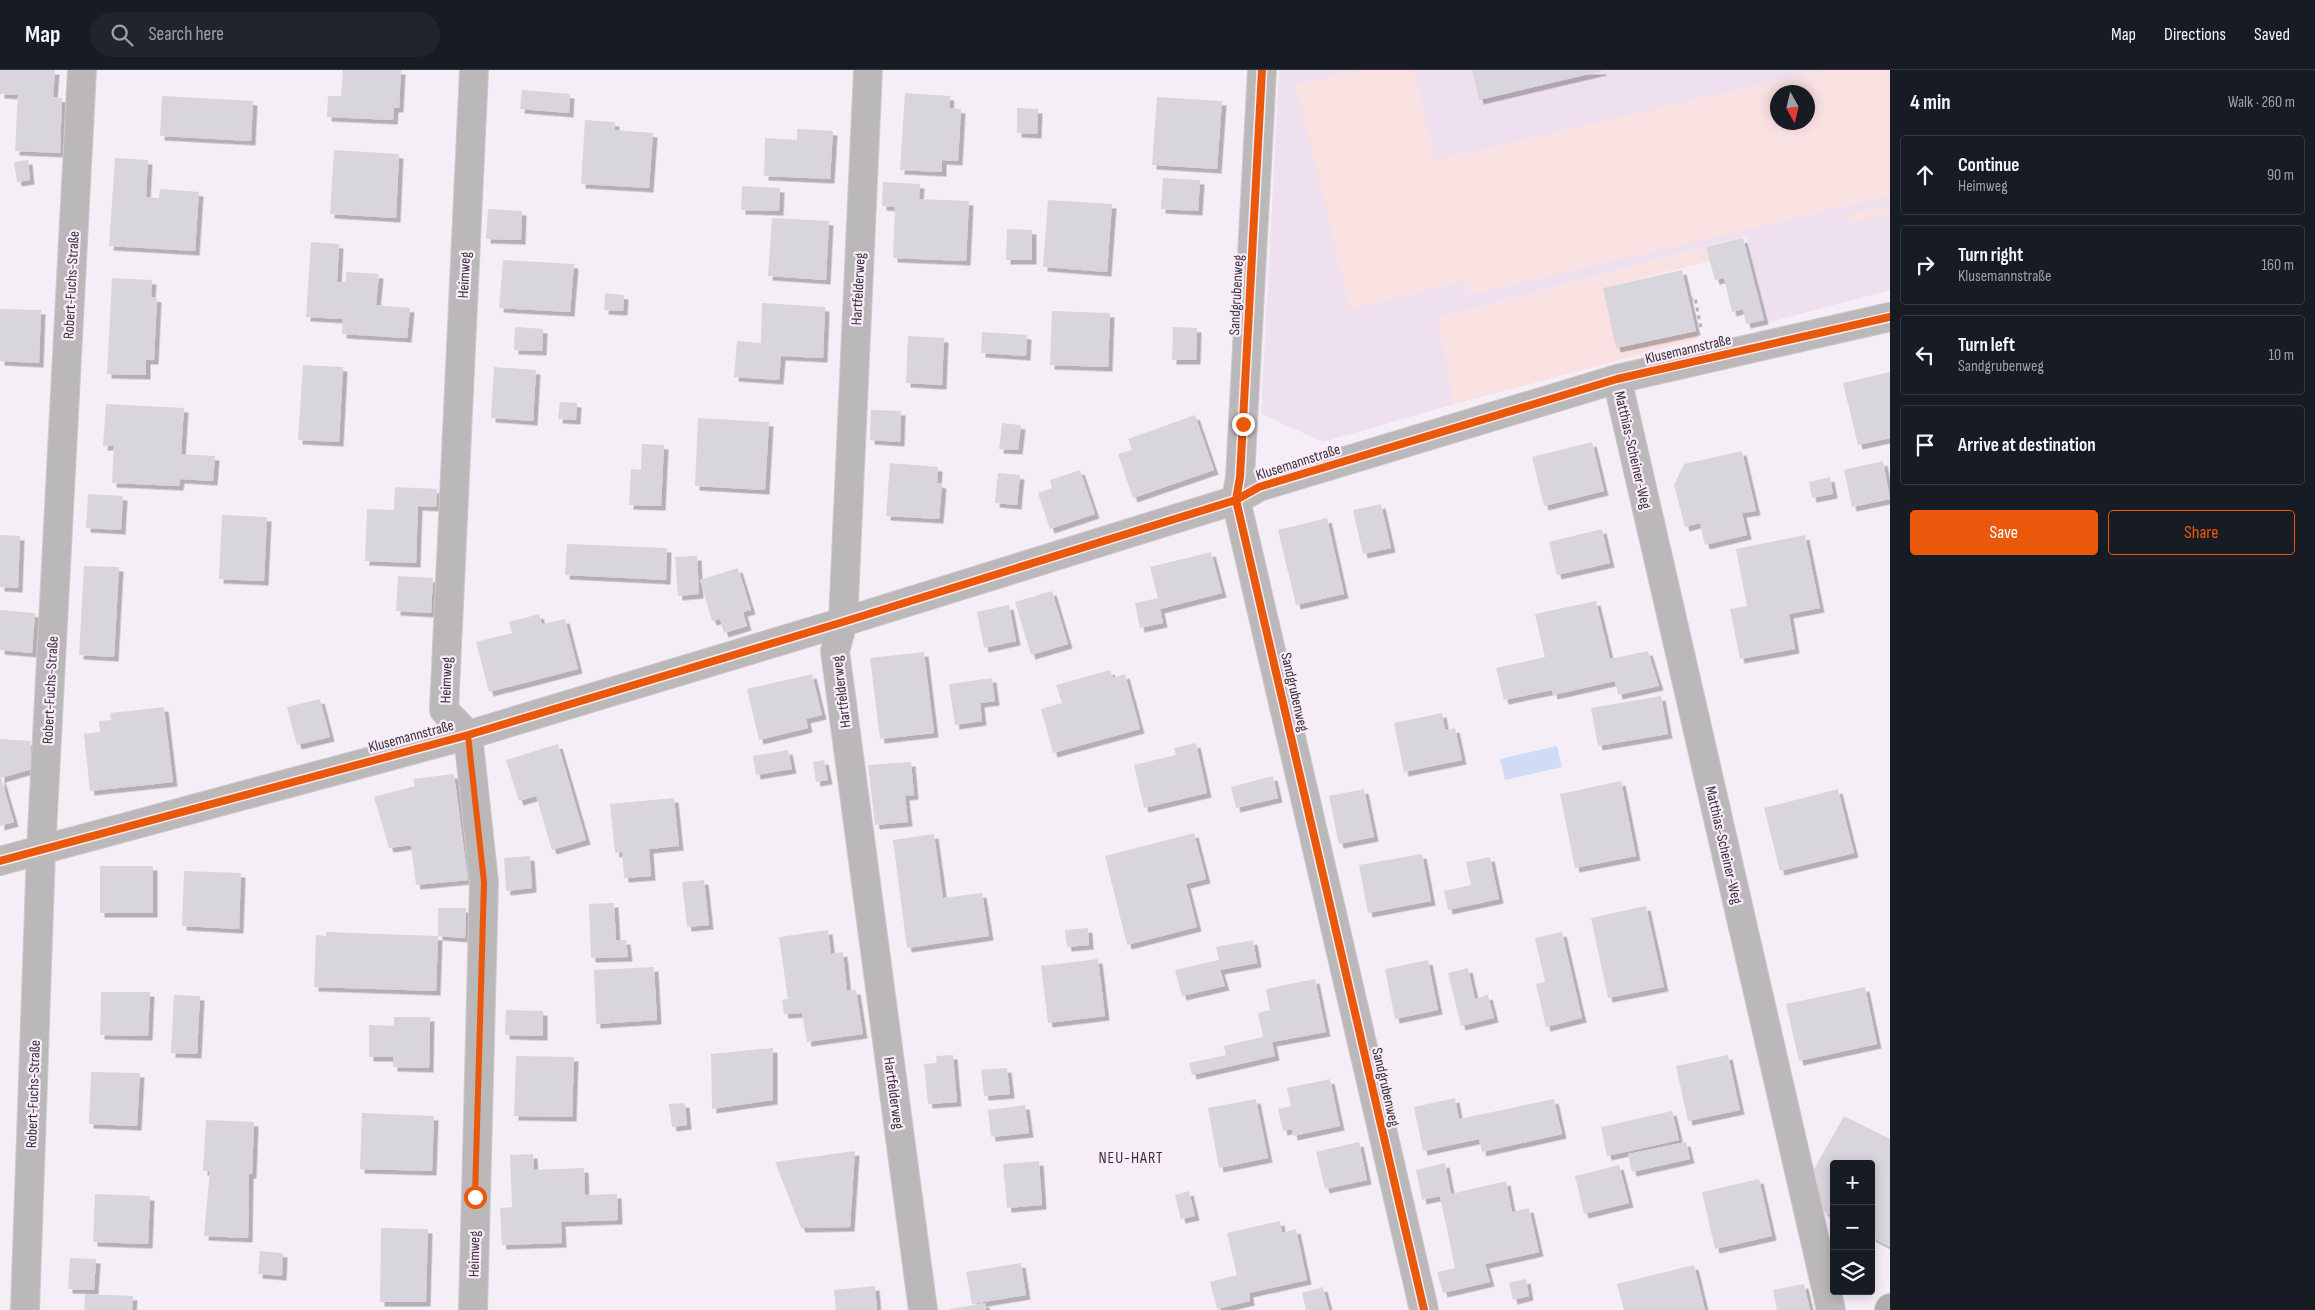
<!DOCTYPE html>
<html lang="en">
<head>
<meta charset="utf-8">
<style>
  :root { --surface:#171b24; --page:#20242c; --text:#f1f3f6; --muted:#9ea1a6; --line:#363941; --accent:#ea580c }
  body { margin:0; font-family:"Sofia Sans Condensed",sans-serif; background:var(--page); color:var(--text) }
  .controls { position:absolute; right:15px; bottom:15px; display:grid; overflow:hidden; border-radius:5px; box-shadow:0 2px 12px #0003 }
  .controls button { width:45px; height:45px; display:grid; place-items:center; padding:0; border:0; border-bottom:1px solid var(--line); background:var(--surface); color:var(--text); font:25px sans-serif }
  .compass { position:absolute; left:1770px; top:15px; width:45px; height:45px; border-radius:50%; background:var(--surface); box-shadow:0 2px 12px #0003; rotate:172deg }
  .stop { position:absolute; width:15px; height:15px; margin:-11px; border:4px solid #ea580c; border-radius:50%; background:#fff }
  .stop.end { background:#ea580c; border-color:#fff; box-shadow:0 1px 5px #0008 }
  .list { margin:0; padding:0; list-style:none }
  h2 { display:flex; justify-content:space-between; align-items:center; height:65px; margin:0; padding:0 20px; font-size:21px }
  h2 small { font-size:16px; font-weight:400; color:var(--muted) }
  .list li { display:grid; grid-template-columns:32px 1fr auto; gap:15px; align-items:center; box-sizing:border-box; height:80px; margin:0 10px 10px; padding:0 10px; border:1px solid var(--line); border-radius:5px }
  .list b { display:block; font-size:19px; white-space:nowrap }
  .list p { margin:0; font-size:16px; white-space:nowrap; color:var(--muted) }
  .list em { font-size:16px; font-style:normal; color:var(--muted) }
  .actions { display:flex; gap:10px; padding:15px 20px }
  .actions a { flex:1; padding:11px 0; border:1px solid var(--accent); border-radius:5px; text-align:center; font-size:18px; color:var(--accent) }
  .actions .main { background:var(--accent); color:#fff }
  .icon { flex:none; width:28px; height:28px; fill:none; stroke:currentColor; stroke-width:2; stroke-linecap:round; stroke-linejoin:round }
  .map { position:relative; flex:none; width:1890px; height:1240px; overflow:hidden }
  header { display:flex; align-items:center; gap:30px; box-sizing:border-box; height:70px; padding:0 25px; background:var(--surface); border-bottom:1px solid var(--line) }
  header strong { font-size:24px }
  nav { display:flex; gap:28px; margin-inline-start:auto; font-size:18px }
  .search { width:350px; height:45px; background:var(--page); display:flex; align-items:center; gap:12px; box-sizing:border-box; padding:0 18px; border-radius:28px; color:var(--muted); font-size:19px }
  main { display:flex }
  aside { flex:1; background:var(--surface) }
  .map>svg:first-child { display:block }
  .built { fill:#eee0ee; fill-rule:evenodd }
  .green { fill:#f9e1e1; fill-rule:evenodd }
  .water { fill:#d1dbf5 }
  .building { fill:#d9d5dc; filter:url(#shadow) }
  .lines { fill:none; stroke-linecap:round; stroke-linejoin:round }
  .street-casing { stroke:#cfc9cf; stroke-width:30 }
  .secondary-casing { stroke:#cfc9cf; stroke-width:30 }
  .path { stroke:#b8b4b7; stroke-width:3; stroke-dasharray:4 4; stroke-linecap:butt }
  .street { stroke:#bab8b9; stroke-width:28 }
  .secondary { stroke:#b0acae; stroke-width:28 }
  .cycleway-casing { stroke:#f9ebf9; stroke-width:11 }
  .cycleway { stroke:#e8590c; stroke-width:8 }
  .route { stroke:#ea580c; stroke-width:6 }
  .labels { text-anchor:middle; stroke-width:4.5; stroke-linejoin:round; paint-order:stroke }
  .street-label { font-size:15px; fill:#373237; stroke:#f9ebf9 }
  .neighbourhood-label { font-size:16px; letter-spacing:1px; fill:#373237; stroke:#f9ebf9 }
</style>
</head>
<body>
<header>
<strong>Map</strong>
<div class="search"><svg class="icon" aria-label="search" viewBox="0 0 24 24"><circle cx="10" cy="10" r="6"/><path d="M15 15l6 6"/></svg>Search here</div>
<nav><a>Map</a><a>Directions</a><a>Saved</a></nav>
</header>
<main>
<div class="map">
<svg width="1890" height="1240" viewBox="0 0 1890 1240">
  <defs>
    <filter id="shadow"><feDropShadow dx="4.5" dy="4.5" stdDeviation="0" flood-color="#0004"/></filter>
  </defs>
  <rect width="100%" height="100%" fill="#f6eef6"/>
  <!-- built -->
  <path class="built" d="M1279,0H1890V220L1767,253L1747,166L1437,248L1455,334L1323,372L1261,344ZM1778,22H1808V52H1778Z"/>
  <!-- green -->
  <path class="green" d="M1357,0H1414L1436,90L1822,0H1890V126L1468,225L1465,211L1350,239L1296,15ZM1778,22H1808V52H1778Z
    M1890,135V143L1847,153L1845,145Z
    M1706,177L1710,191L1603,218L1616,278L1696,261L1698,269L1455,334L1437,248Z"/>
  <!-- water -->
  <path class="water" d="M1557,676L1562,697L1505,710L1500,689Z"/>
  <!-- building -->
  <path class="building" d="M0,0H55L53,27L62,28L60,83L15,81L18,25L0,24Z
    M343,0H401L399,38H394L393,50L327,47L328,26H341Z
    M1472,0H1602V1L1479,30Z
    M522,20L570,24L569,43L520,39Z
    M905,23L950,26L949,38L961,39L958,91L942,90V102L900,100Z
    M162,26L253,31L251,71L160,66Z
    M1157,27L1222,31L1217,99L1152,95Z
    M1017,38L1038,39L1037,64L1017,63Z
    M585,50L615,52V60L653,63L649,118L581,114Z
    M797,59L833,61L830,109L764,106L765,68L797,70Z
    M334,80L399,84L396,148L330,144Z
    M115,88L148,90L146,127L159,128L160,119L199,122L195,181L109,176Z
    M28,90L30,110L17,112L14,92Z
    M1163,108L1200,110L1198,141L1161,139Z
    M883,112L920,114L919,129L969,131L966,191L893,188L895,137L882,136Z
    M742,116L780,118L779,141L741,140Z
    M1048,130L1112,134L1107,202L1043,197Z
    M488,139L522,141L521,170L486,169Z
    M772,148L829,151L826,210L768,206Z
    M1007,159L1032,160V190H1006Z
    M1743,168L1764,250L1746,254L1743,239L1732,242L1724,208L1715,210L1706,177Z
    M311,172L339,174L337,212H346V202L379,204L376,235L410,238L407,268L342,264L343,249L306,247Z
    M503,190L574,194L570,242L499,238Z
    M1682,200L1696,261L1616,278L1603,218Z
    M112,208L152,210L151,227L157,228L154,290H146V305L107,304Z
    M605,223L624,225L623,241L604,240Z
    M762,233L825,237L823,288L781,286L779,310L734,307L737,271L761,273Z
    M0,239L41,240L39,293L0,291Z
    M1052,241L1110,243L1108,297L1050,295Z
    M515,257L543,259L542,281L514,280Z
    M1173,257L1197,258L1196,290H1172Z
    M982,262L1027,265L1026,286L981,283Z
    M908,266L944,268L942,315L906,313Z
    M303,295L343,297L339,372L298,370Z
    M494,297L536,300L533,351L491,348Z
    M1890,302V368L1858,375L1843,313Z
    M560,332L577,333L576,350L558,349Z
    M106,334L184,338L181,384L215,386L213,411L180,409L179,416L112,413L114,376H103Z
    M871,340L901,341L900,372L870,370Z
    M1195,345L1214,400L1133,428L1118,384L1132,380L1128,369Z
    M698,348L769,352L765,420L695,416Z
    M1002,353L1021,355L1018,380L999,379Z
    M1592,372L1604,421L1544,436L1532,387Z
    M642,374L664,375L661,436L629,435L631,399L641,400Z
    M1742,381L1756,441L1742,443L1747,465L1705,475L1700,453L1685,457L1674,415L1684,394Z
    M1883,391L1890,429L1852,437L1844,400Z
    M890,393L938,397L937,413L942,414L939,449L886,446Z
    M1080,400L1095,444L1050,459L1038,423L1052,418L1050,410Z
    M998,403L1020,405L1017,435L995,433Z
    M1830,407L1833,424L1812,428L1809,412Z
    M395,417L437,419L436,437L418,436L416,493L365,491L367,439L394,440Z
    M88,424L123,426L121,460L86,458Z
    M1381,434L1391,478L1363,484L1353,440Z
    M222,445L267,447L264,511L219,509Z
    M1327,448L1344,524L1296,535L1278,460Z
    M1602,459L1610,493L1557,505L1549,472Z
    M0,465L20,466L18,518L0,517Z
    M1805,465L1820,538L1789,544L1795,579L1740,589L1730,539L1747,536L1736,479Z
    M567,474L667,478L666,510L565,505Z
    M1211,482L1222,523L1160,539L1163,553L1140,558L1135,533L1158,528L1150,497Z
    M697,486L699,524L678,526L675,487Z
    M84,496L119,497L114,587L79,585Z
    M738,498L751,540L743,542L747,556L724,563L720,549L712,551L700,510Z
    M398,506L433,508L431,543L396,541Z
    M1052,521L1068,574L1031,585L1015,532Z
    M1596,531L1610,589L1648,581L1659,616L1618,625L1615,611L1553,625L1552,620L1504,630L1496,598L1545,587L1535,544Z
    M1009,535L1016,571L984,578L977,542Z
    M0,540L35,543L32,583L0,580Z
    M539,544L542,554L565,549L578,599L489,622L476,572L512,563L509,552Z
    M924,582L934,663L880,669L870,588Z
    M1110,600L1113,608L1125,604L1140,659L1053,683L1041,639L1062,633L1056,615Z
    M812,604L822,645L806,649L808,658L759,670L747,619Z
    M992,608L995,631L980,633L982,651L955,655L949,614Z
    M1661,626L1668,664L1598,676L1591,638Z
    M320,629L330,667L297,675L287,637Z
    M164,637L173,712L90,721L84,664L100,662L99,651L111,650L110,643Z
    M1442,643L1445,660L1455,658L1462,690L1404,702L1394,653Z
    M0,669L30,671L32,699L1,708L14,752L0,756Z
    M1196,673L1207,723L1144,738L1134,695L1176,685L1174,678Z
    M558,674L586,770L552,780L536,726L519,731L506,690Z
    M788,680L792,699L756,705L753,686Z
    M824,690L828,710L816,712L813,692Z
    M911,692L914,725L905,726L908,752L875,755L868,695Z
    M454,704L468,810L416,815L411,775L389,778L374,727L415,716L413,709Z
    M1273,706L1278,728L1236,738L1231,717Z
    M1621,711L1636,786L1575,798L1560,724Z
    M1364,719L1374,767L1339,774L1329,726Z
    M1838,719L1854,783L1780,801L1764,738Z
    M674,728L679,776L649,779L651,806L624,808L622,782L615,783L610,734Z
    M1194,763L1206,809L1186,814L1197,857L1127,875L1105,786Z
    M934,764L943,828L982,823L989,866L907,878L893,770Z
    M1422,784L1431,831L1368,843L1359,795Z
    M530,786L532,818L506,821L504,788Z
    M1490,787L1499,829L1448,840L1444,821L1471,815L1466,792Z
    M100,796H153V843H100Z
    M184,801L241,803L239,859L182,856Z
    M704,810L709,855L687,857L682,812Z
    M614,833L616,870H626L628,887L591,888L589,834Z
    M1646,836L1664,917L1608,928L1591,848Z
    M438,838H466L465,868L438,866L436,921L314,917L316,865L326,866V862L438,866Z
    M1088,858L1089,875L1067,877L1065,860Z
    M828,860L831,884L843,882L847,921L856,920L863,964L807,972L802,943L784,944L782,930L788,929L779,867Z
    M1562,862L1582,948L1546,957L1536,914L1545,912L1535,868Z
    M1253,870L1257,893L1220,900L1225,916L1182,926L1175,900L1219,890L1216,877Z
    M1098,889L1105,946L1048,953L1041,896Z
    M1428,890L1438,940L1395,949L1385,899Z
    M654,897L657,950L596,954L594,900Z
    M1468,898L1475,929L1488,925L1494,948L1461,956L1448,903Z
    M1315,909L1326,962L1272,972L1275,986L1192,1005L1189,993L1226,985L1224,976L1263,967L1258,943L1270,940L1266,919Z
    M1865,917L1877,974L1799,991L1786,934Z
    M101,922H150L148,966L100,965Z
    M174,925L200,926L197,984L171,983Z
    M506,940L543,941V966L505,965Z
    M394,947H430L429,998L393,997V987H369V955L394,956Z
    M773,978V1030L712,1039L711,984Z
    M953,985L957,1032L928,1034L924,994L937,993L936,986Z
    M1728,985L1740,1040L1688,1051L1676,996Z
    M516,986L574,987L572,1047L514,1046Z
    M1007,998L1010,1024L984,1026L981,1000Z
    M91,1002L140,1003L137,1056L89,1054Z
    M1330,1009L1340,1056L1293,1066L1292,1059L1283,1061L1278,1039L1291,1036L1287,1018Z
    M1455,1028L1459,1049L1554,1029L1562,1064L1482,1082L1479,1069L1423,1081L1414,1037Z
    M1256,1029L1268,1088L1219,1098L1208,1038Z
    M685,1033L687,1055L672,1057L669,1034Z
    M1025,1035L1029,1063L991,1067L988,1040Z
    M1672,1041L1679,1070L1607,1086L1601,1057Z
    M362,1043L434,1046L432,1101L360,1099Z
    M1844,1046L1890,1069V1177L1871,1167V1094H1834V1147L1823,1141L1814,1099Z
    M206,1050L254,1052L252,1104H249L248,1168L204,1166L210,1101H203Z
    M1359,1072L1367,1110L1325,1119L1316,1082Z
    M1686,1072L1690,1089L1632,1102L1628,1084Z
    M855,1081L850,1157L801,1158L775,1092Z
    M533,1084L534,1100L584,1098L585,1125L617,1124L618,1150L561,1152L562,1173L502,1175L500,1138L512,1137L510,1085Z
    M1039,1091L1042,1135L1007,1138L1003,1094Z
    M1445,1093L1451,1124L1506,1111L1512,1142L1529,1138L1539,1182L1485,1194L1490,1212L1443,1223L1437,1202L1455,1198L1440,1126L1422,1130L1416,1100Z
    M1619,1095L1629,1133L1584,1144L1575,1106Z
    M1759,1109L1772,1166L1715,1179L1702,1122Z
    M1189,1121L1195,1146L1181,1149L1175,1125Z
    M95,1124L150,1126L148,1174L93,1172Z
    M1280,1151L1282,1163L1296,1159L1307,1210L1249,1223L1250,1231L1217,1239L1210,1212L1237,1205L1227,1163Z
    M381,1158L428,1159L426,1232H380Z
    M260,1181L283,1183L282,1206L258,1204Z
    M70,1188L96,1189L94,1220L68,1219Z
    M1021,1193L1026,1225L972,1234L966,1202Z
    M1694,1195L1705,1240H1624L1617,1214Z
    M1526,1209L1529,1226L1513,1230L1509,1213Z
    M1804,1214L1810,1240H1777L1773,1220Z
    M875,1216L877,1240H836L834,1220Z
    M1323,1217L1329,1240H1306L1302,1223Z
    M85,1224L133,1226L132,1240H84Z
    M985,1233L986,1240H950V1239Z"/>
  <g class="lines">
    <!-- street casing -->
    <g class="street-casing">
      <path id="street" d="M868,0L843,552L835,581L923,1240
        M1262,0L1240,407L1236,430L1424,1240
        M1617,309L1831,1240
        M0,791L468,665L843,552L1236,430L1259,417L1617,309L1890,247
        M25,1240L41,781L82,0
        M473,1240L484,812L468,665L444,640L474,0"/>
    </g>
    <!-- secondary casing -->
    <g class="secondary-casing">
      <path id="secondary" d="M1889,1240L1890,1238"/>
    </g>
    <!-- path -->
    <path class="path" d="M1689,230L1695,228L1701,258"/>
    <!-- street -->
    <use href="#street" class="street"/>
    <!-- secondary -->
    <use href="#secondary" class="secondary"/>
    <!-- cycleway casing -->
    <g class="cycleway-casing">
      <path id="cycleway" d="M1262,0L1240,407L1236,430L1424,1240
        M0,791L468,665L843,552L1236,430L1259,417L1617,309L1890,247"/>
    </g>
    <!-- cycleway -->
    <use href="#cycleway" class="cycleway"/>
  </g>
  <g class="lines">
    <!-- route -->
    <path class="route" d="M475,1127L484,812L468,665L843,552L1236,430L1240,407L1243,354"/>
  </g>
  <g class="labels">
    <!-- street labels -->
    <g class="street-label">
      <text transform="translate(464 205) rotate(-87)" y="5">Heimweg</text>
      <text transform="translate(71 215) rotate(-87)" y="5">Robert-Fuchs-Straße</text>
      <text transform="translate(858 219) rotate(-87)" y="5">Hartfelderweg</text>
      <text transform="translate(1236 225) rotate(-87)" y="5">Sandgrubenweg</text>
      <text transform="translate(1688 279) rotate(-13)" y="5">Klusemannstraße</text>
      <text transform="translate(1633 380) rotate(77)" y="5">Matthias-Scheiner-Weg</text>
      <text transform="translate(1298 392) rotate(-18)" y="5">Klusemannstraße</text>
      <text transform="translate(446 610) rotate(-88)" y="5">Heimweg</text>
      <text transform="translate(50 620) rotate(-87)" y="5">Robert-Fuchs-Straße</text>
      <text transform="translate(841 622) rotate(-97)" y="5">Hartfelderweg</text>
      <text transform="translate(1295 622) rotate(77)" y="5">Sandgrubenweg</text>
      <text transform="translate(411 666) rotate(-15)" y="5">Klusemannstraße</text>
      <text transform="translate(1724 775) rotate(77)" y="5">Matthias-Scheiner-Weg</text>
      <text transform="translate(1386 1017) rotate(77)" y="5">Sandgrubenweg</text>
      <text transform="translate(894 1023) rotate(82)" y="5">Hartfelderweg</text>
      <text transform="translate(33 1024) rotate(-88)" y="5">Robert-Fuchs-Straße</text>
      <text transform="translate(474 1184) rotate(-89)" y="5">Heimweg</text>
    </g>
    <!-- neighbourhood labels -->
    <g class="neighbourhood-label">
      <text x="1131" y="1093">NEU-HART</text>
    </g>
  </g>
</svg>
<div class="controls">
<button>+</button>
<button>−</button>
<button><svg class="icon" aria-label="layers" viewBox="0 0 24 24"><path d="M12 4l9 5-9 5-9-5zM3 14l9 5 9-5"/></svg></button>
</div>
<svg class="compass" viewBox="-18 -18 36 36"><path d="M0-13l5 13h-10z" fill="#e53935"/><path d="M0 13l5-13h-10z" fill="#9ea1a6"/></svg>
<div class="stop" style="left:475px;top:1127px"></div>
<div class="stop end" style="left:1243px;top:354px"></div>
</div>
<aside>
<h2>4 min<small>Walk · 260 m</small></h2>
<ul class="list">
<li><svg class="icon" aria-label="ahead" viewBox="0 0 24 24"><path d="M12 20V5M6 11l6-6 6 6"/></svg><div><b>Continue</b><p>Heimweg</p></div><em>90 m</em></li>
<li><svg class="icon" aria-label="right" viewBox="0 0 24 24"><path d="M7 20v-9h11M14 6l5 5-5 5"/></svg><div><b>Turn right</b><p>Klusemannstraße</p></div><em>160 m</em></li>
<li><svg class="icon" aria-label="left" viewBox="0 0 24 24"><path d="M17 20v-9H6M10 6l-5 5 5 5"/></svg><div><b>Turn left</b><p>Sandgrubenweg</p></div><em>10 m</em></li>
<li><svg class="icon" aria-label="arrive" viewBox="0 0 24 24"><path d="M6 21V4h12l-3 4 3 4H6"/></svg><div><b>Arrive at destination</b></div></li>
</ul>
<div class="actions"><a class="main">Save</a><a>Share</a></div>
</aside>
</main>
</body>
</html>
